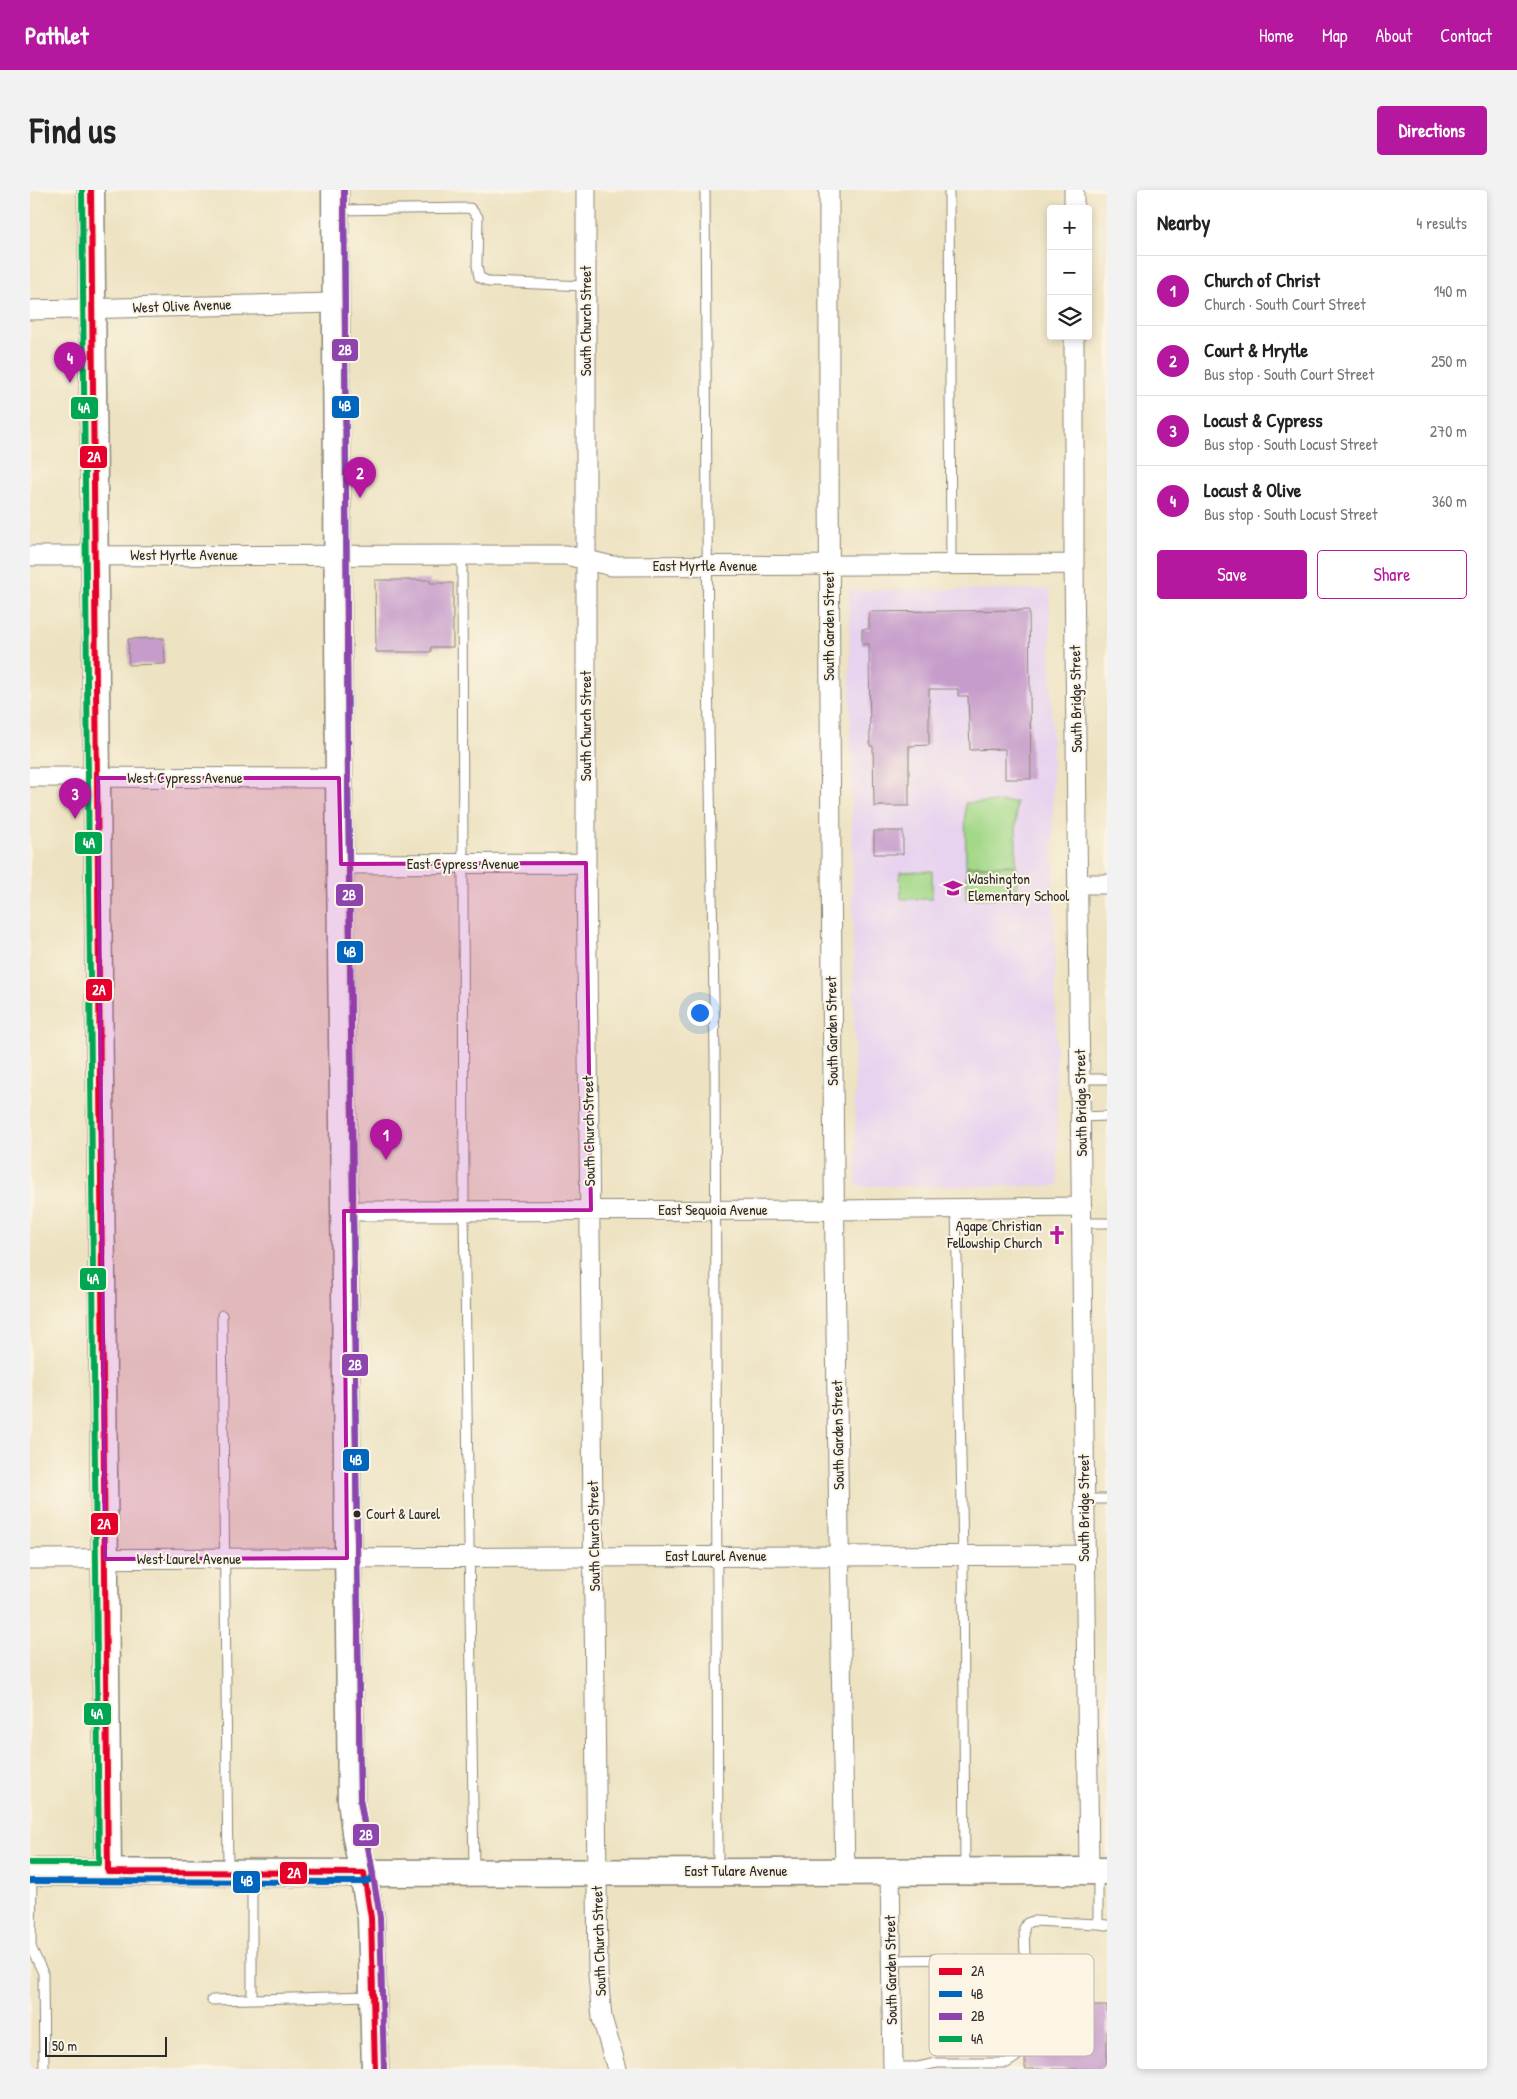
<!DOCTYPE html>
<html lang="en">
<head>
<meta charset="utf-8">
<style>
  :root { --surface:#fff; --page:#f2f2f2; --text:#222; --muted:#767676; --line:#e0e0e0; --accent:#b5179e }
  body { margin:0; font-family:"Patrick Hand",sans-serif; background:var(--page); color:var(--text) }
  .controls { position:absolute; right:15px; top:15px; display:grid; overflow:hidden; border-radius:5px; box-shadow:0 2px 8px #0003 }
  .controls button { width:45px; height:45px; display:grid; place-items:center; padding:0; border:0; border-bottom:1px solid var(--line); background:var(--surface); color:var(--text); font:25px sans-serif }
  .scale { position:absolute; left:15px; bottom:12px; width:122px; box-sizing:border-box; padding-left:5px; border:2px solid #2b2b2b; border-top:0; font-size:14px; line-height:18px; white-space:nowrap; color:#2b2b2b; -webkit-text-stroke:4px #fcf5e5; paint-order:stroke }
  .you { position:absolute; left:669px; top:822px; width:18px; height:18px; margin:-12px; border:4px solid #fff; border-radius:50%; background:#1a73e8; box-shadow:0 0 0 8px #1a73e833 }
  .badge { display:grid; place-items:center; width:32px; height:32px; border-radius:50%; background:var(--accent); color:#fff; font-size:16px; font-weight:700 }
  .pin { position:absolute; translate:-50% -41px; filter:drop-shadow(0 1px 2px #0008) }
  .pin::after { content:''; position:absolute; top:26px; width:18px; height:15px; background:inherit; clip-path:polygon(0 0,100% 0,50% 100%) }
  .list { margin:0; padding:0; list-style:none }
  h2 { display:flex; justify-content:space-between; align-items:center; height:65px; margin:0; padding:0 20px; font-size:21px }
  h2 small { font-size:16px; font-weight:400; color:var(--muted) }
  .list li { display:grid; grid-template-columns:32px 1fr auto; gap:15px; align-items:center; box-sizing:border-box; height:70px; padding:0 20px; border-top:1px solid var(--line) }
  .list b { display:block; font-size:19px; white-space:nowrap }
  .list p { margin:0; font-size:16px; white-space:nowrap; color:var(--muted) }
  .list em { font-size:16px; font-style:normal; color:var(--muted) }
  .actions { display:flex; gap:10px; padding:15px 20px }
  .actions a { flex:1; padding:11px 0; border:1px solid var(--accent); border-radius:5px; text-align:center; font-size:18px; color:var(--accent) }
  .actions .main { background:var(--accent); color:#fff }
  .icon { flex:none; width:28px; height:28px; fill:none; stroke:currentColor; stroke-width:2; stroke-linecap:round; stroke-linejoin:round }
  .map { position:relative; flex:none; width:1077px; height:1879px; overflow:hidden; border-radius:5px }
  header { display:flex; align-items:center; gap:30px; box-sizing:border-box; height:70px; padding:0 25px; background:var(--accent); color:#fff }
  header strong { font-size:24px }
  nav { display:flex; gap:28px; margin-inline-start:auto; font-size:18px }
  .intro { display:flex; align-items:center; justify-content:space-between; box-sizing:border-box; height:120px; padding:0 30px }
  h1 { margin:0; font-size:35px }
  .button { padding:12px 22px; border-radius:5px; background:var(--accent); color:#fff; font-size:18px; font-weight:700 }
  main { display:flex; gap:30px; padding:0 30px }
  aside { flex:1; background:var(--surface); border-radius:5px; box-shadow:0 2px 8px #0003 }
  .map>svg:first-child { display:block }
  .built { fill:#e7d2ef }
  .green { fill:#a3d888; stroke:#67825a }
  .building { fill:#c69ccb }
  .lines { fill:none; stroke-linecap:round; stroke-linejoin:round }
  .lane-casing { stroke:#8c8676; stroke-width:11 }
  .street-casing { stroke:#8c8676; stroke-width:21 }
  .secondary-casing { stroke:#8c8676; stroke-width:29 }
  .lane { stroke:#fff; stroke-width:9 }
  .street { stroke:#fff; stroke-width:19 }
  .secondary { stroke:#fff; stroke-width:26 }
  .bus-1-casing { stroke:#fcf5e5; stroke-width:10 }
  .bus-2-casing { stroke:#fcf5e5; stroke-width:10 }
  .bus-3-casing { stroke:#fcf5e5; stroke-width:10 }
  .bus-4-casing { stroke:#fcf5e5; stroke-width:10 }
  .bus-1 { stroke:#e4002b; stroke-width:6 }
  .bus-2 { stroke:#0065bd; stroke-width:6 }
  .bus-3 { stroke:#8e44ad; stroke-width:6 }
  .bus-4 { stroke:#00a651; stroke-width:6 }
  .marked { fill:#b5179e; fill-opacity:0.2; stroke:#b5179e; stroke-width:4; stroke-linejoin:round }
  .bus-dot { fill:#2b2b2b; stroke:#fcf5e5; stroke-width:2 }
  .labels { text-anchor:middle; stroke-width:4; stroke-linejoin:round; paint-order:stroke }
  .bus-label { font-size:14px; fill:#2b2b2b; stroke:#fcf5e5; text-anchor:start }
  .street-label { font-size:15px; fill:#2b2b2b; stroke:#fcf5e5 }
  .poi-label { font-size:15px; fill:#2b2b2b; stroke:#fcf5e5; text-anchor:start }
  .key { fill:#fcf5e5; stroke:#bdb8ad; stroke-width:1 }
  .key-label { font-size:14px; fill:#2b2b2b }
  .line-badge { stroke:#fcf5e5; stroke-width:2 }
  .badge-label { font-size:14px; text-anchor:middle; font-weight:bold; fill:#fff }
</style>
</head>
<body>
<header>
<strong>Pathlet</strong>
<nav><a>Home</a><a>Map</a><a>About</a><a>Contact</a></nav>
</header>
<div class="intro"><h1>Find us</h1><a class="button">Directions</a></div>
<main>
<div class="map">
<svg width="1077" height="1879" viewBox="0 0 1077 1879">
  <rect width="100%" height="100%" fill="#fcf5e5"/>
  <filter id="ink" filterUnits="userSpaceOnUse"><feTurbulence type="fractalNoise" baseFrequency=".02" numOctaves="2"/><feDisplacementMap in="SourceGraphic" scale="10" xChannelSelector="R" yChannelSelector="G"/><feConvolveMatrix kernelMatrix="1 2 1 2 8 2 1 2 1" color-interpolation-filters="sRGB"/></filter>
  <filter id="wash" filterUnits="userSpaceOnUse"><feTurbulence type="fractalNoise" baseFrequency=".0096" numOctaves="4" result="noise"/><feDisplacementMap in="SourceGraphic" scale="20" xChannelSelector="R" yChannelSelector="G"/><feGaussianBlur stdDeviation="1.12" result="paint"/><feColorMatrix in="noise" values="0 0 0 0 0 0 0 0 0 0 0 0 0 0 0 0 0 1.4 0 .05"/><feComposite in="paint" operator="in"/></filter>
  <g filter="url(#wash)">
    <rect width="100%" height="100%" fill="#ede2c1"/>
    <!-- built -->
    <path class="built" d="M1020,399L1028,996H826L819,400Z"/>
    <!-- green -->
    <path class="green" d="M986,612V675L936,676L935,613Z
      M987,676V708L936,709V677Z
      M902,681V709H871L870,682Z"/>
    <g id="blocks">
      <!-- building -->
      <path class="building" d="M345,390H400V393H423V457H401V462H346Z
        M999,420L1001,589H975V559L940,560L938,506H928V499H899V555L879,556V616H844L843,556H840L839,454H832V439H839V422Z
        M134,448L135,474L99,475L98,449Z
        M844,641H873V664H844Z
        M995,1816H1077V1879H995Z"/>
    </g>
  </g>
  <g filter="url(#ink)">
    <use href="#blocks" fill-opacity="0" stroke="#8c8676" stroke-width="1"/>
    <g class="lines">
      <!-- lane casing -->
      <g class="lane-casing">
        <path id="lane" d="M675,0L678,485L685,865L688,1680
          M919,0L921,374
          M308,20L440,18L448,27L447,75L449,87L459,92L556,96
          M432,365L434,1020L444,1682
          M1051,889H1077
          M1051,927L1077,926
          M926,1019L933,1366L935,1679
          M1052,1033H1077
          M192,1125L198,1680
          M1054,1309H1077
          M1068,1684V1734L1077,1735
          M2,1685L1,1757L13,1783L14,1879
          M222,1685V1809L342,1806
          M861,1770L925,1769
          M182,1810L222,1809
          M863,1877H888L907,1873H977L986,1867L985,1816L996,1795L994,1738L997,1733L1003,1731L1068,1734"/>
      </g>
      <!-- street casing -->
      <g class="street-casing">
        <path id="street" d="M556,0V673L568,1785L572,1828L587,1879
          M799,0C798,560 804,1121 815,1681
          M1044,0V19
          M0,120L305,113
          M1044,146V374L1059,1681
          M0,366L536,365L582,376L1044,374
          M0,587L309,588
          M311,674L556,673
          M1049,694H1077
          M314,1021L804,1020L1052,1017
          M0,1369L1055,1365
          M860,1681L863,1879"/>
      </g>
      <!-- secondary casing -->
      <g class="secondary-casing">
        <path id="secondary" d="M61,0L78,1682
          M305,0L309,588L321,1610L325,1642L341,1728L345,1879
          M0,1682L334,1683L1077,1681"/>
      </g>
      <!-- lane -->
      <use href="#lane" class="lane"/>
      <!-- street -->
      <use href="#street" class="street"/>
      <!-- secondary -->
      <use href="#secondary" class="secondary"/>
      <!-- bus-1 casing -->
      <g class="bus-1-casing">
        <path id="bus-1" d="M61,0L78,1682L334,1683L341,1728L345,1879"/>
      </g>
      <!-- bus-2 casing -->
      <g class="bus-2-casing">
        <path id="bus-2" d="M0,1691L334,1692L340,1690L343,1685L330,1609L318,588L314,0"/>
      </g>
      <!-- bus-3 casing -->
      <g class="bus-3-casing">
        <path id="bus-3" d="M314,0L318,588L330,1609L350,1727L354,1879"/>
      </g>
      <!-- bus-4 casing -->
      <g class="bus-4-casing">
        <path id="bus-4" d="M0,1673H69L52,0"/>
      </g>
      <!-- bus-1 -->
      <use href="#bus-1" class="bus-1"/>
      <!-- bus-2 -->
      <use href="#bus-2" class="bus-2"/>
      <!-- bus-3 -->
      <use href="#bus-3" class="bus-3"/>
      <!-- bus-4 -->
      <use href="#bus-4" class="bus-4"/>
    </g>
  </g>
  <!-- marked area -->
  <path class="marked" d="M68,588H309L311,674L556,673L561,1020L314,1021L317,1368L75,1369Z"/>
  <!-- icons -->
  <defs>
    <g id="school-bare" transform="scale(1.5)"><path d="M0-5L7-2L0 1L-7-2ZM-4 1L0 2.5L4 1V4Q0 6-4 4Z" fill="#b5179e" stroke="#fcf5e5" stroke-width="2.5" paint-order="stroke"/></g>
    <g id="church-bare" transform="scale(1.5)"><path d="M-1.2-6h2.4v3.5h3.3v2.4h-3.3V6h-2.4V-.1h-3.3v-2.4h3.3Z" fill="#b5179e" stroke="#fcf5e5" stroke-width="2.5" paint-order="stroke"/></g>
  </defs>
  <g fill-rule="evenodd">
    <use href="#school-bare" x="923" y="698"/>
    <use href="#church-bare" x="1027" y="1045"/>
  </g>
  <!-- markers -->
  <circle class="bus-dot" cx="327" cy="1324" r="4.5"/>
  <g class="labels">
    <!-- bus labels -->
    <g class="bus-label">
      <text x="336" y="1329">Court &amp; Laurel</text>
    </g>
    <!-- street labels -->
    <g class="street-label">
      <text transform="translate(152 116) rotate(-2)" y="5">West Olive Avenue</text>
      <text transform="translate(556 131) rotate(-90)" y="5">South Church Street</text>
      <text x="154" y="370">West Myrtle Avenue</text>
      <text x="675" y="381">East Myrtle Avenue</text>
      <text transform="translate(799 436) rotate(-90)" y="5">South Garden Street</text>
      <text transform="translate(1046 509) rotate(-91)" y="5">South Bridge Street</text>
      <text transform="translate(556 536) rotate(-90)" y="5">South Church Street</text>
      <text x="155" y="593">West Cypress Avenue</text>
      <text x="433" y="679">East Cypress Avenue</text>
      <text transform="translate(802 841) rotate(-91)" y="5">South Garden Street</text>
      <text transform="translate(1051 913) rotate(-91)" y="5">South Bridge Street</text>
      <text transform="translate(559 941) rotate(-91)" y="5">South Church Street</text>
      <text x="683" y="1025">East Sequoia Avenue</text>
      <text transform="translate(808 1245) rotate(-91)" y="5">South Garden Street</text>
      <text transform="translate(1054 1318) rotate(-90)" y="5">South Bridge Street</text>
      <text transform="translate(564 1346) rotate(-91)" y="5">South Church Street</text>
      <text x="686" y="1371">East Laurel Avenue</text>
      <text x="159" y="1374">West Laurel Avenue</text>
      <text x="706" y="1686">East Tulare Avenue</text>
      <text transform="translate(569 1751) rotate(-92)" y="5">South Church Street</text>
      <text transform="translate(861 1780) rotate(-91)" y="5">South Garden Street</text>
    </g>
    <!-- poi labels -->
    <g class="poi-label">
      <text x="938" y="694">Washington<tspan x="938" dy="17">Elementary School</tspan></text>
      <text x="1012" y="1041" text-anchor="end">Agape Christian<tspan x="1012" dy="17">Fellowship Church</tspan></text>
    </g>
  </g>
  <!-- legend -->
  <rect x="899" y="1764" width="165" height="102" rx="8" class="key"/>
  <rect x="909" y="1778" width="23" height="7" fill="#e4002b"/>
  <rect x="909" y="1801" width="23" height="6" fill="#0065bd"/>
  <rect x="909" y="1823" width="23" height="7" fill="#8e44ad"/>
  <rect x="909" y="1846" width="23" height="6" fill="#00a651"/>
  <g class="key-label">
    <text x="941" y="1786">2A</text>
    <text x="941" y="1809">4B</text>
    <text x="941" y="1831">2B</text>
    <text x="941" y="1854">4A</text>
  </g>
  <g class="line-badge">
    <rect x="301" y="148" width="28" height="24" rx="5" fill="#8e44ad"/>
    <rect x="301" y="205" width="29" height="24" rx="5" fill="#0065bd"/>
    <rect x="40" y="206" width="29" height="24" rx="5" fill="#00a651"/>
    <rect x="49" y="255" width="29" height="24" rx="5" fill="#e4002b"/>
    <rect x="44" y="641" width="29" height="24" rx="5" fill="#00a651"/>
    <rect x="305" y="693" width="29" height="24" rx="5" fill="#8e44ad"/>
    <rect x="306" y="750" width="28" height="24" rx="5" fill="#0065bd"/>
    <rect x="55" y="788" width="28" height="24" rx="5" fill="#e4002b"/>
    <rect x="49" y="1077" width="28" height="24" rx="5" fill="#00a651"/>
    <rect x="311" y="1163" width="28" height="24" rx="5" fill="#8e44ad"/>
    <rect x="312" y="1258" width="28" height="24" rx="5" fill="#0065bd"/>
    <rect x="60" y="1322" width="29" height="24" rx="5" fill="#e4002b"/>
    <rect x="53" y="1512" width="29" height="24" rx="5" fill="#00a651"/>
    <rect x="322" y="1633" width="28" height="24" rx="5" fill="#8e44ad"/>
    <rect x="249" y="1671" width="29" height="24" rx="5" fill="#e4002b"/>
    <rect x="202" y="1680" width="29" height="24" rx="5" fill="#0065bd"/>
  </g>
  <g class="badge-label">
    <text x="315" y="165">2B</text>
    <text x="315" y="221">4B</text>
    <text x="54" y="223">4A</text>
    <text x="64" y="272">2A</text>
    <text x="59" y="658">4A</text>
    <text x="319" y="710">2B</text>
    <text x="320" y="767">4B</text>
    <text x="69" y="805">2A</text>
    <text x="63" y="1094">4A</text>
    <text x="325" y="1180">2B</text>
    <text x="326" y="1275">4B</text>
    <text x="74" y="1339">2A</text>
    <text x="67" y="1529">4A</text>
    <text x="336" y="1650">2B</text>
    <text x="264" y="1688">2A</text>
    <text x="217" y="1696">4B</text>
  </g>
</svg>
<div class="controls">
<button>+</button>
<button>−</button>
<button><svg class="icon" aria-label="layers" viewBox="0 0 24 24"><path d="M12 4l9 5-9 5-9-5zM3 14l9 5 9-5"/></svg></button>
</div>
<div class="scale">50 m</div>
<div class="you"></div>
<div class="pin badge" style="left:356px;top:970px">1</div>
<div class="pin badge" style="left:330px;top:308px">2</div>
<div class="pin badge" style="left:45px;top:629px">3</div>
<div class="pin badge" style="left:40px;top:193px">4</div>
</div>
<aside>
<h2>Nearby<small>4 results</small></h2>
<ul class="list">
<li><span class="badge">1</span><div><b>Church of Christ</b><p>Church · South Court Street</p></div><em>140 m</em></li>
<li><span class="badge">2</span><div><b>Court &amp; Mrytle</b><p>Bus stop · South Court Street</p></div><em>250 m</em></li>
<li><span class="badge">3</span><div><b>Locust &amp; Cypress</b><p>Bus stop · South Locust Street</p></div><em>270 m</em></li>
<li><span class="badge">4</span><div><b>Locust &amp; Olive</b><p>Bus stop · South Locust Street</p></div><em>360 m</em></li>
</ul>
<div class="actions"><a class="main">Save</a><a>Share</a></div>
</aside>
</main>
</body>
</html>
